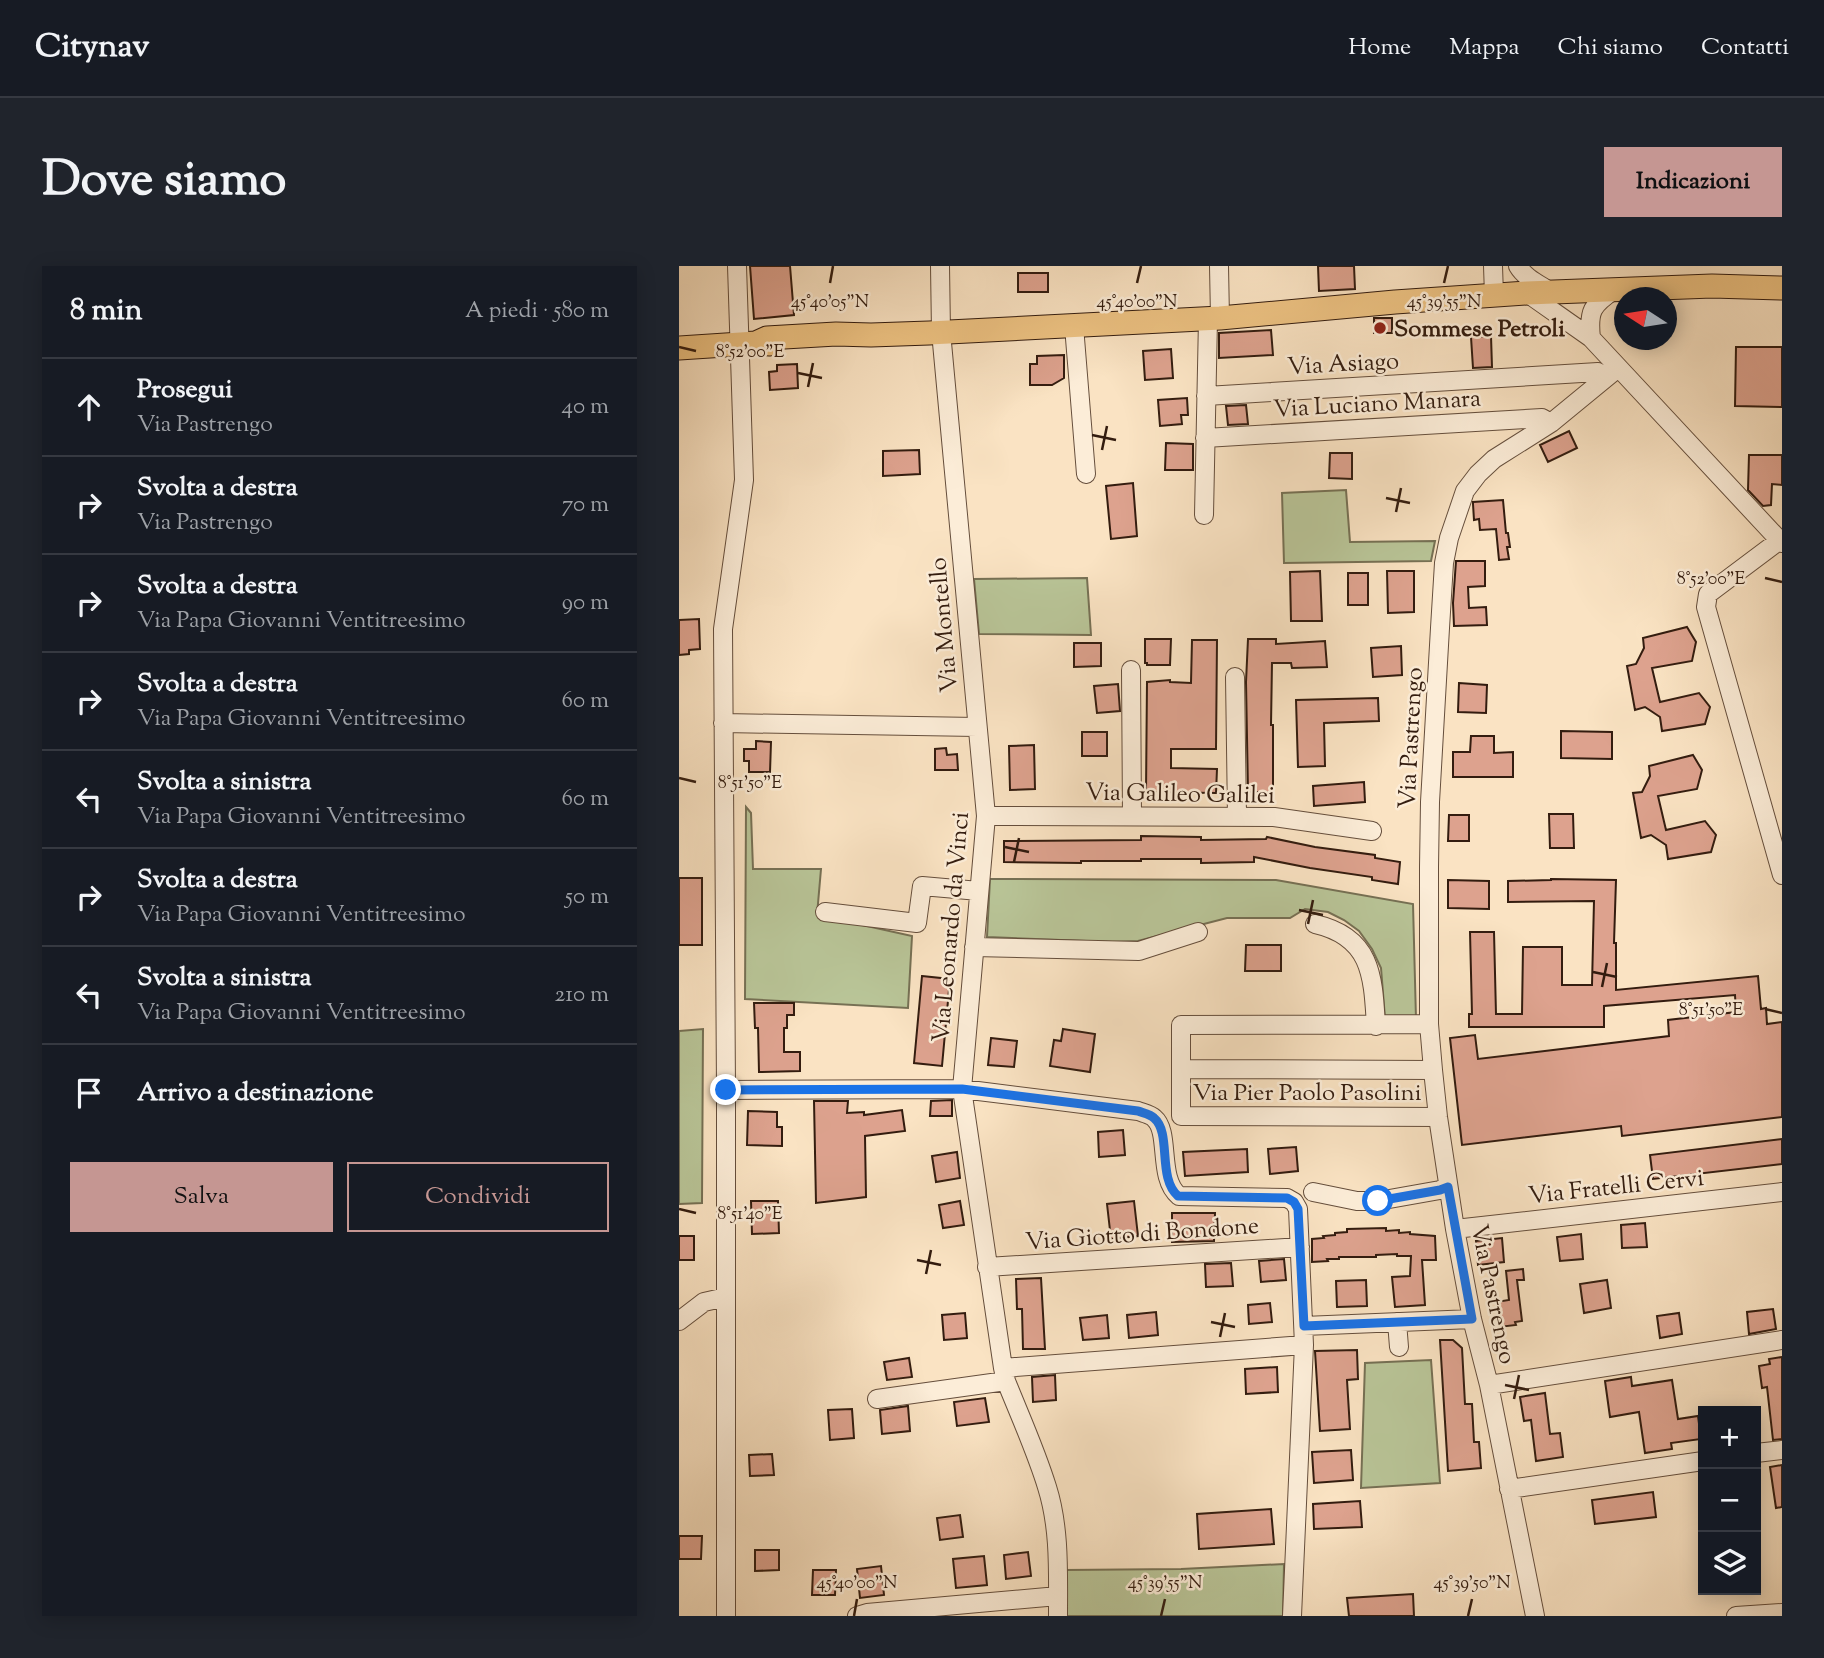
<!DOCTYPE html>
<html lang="it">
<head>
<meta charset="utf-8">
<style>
  :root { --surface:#171b24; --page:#20242c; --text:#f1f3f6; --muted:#9ea1a6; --line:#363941; --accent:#c59692 }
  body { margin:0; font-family:"Sorts Mill Goudy",serif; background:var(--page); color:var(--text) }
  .controls { position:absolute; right:21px; bottom:21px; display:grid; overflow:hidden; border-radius:0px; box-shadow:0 4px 18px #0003 }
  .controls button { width:63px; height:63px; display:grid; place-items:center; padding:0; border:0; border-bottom:2px solid var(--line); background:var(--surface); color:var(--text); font:35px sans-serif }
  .compass { position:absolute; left:935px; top:21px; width:63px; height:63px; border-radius:50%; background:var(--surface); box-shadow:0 4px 18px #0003; rotate:282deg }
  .stop { position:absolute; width:21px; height:21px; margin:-16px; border:5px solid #1a73e8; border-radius:50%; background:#fff }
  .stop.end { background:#1a73e8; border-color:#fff; box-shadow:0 2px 7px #0008 }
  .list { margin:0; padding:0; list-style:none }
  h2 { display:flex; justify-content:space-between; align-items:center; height:91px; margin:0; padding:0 28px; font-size:30px }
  h2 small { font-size:23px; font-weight:400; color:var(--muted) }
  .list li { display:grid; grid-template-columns:46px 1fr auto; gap:21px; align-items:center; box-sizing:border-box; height:98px; padding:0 28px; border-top:2px solid var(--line) }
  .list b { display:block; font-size:26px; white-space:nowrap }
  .list p { margin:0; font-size:23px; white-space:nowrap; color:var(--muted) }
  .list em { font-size:23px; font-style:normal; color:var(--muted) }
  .actions { display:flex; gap:14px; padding:21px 28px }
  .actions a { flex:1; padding:16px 0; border:2px solid var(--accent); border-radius:0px; text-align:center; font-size:24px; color:var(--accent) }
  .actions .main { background:var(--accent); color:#111 }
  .icon { flex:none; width:38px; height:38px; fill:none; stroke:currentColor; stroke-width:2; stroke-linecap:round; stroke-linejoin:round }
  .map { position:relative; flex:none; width:1103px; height:1350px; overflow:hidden; border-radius:0px }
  header { display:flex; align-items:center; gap:42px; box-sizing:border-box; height:98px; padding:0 35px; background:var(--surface); border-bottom:2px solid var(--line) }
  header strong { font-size:33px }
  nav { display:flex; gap:38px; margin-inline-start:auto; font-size:24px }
  .intro { display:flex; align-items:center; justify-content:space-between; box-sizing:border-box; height:168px; padding:0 42px }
  h1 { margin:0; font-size:49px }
  .button { padding:18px 32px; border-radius:0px; background:var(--accent); color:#111; font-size:24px; font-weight:700 }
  main { display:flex; gap:42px; padding:0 42px }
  aside { flex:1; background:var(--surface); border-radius:0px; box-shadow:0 4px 18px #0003 }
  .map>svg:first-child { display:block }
  .green { fill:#b9c598; stroke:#767054; stroke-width:2 }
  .building { fill:#dda28e; stroke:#331c0f; stroke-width:2 }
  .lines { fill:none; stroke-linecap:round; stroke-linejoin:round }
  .minor-casing { stroke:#654e3c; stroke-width:20 }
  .major-casing { stroke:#331c0f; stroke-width:25 }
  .minor { stroke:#fcedd8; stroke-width:18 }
  .major { stroke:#edc282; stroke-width:23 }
  .route { stroke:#1a73e8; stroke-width:9 }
  .ticks { fill:none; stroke:#331c0f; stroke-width:2.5 }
  .poi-dot { fill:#8f2418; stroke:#fcedd8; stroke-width:2.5 }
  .labels { text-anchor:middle; stroke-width:5; stroke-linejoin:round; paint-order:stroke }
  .poi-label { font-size:24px; font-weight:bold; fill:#331c0f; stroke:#fcedd8; text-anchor:start }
  .street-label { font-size:24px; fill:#331c0f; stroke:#fcedd8 }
  .ticks-label { font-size:18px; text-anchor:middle; fill:#331c0f; stroke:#fcedd8; stroke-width:5; stroke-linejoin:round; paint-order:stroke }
</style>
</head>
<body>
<header>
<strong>Citynav</strong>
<nav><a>Home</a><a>Mappa</a><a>Chi siamo</a><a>Contatti</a></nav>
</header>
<div class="intro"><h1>Dove siamo</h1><a class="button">Indicazioni</a></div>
<main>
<aside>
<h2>8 min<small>A piedi · 580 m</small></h2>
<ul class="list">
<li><svg class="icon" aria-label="ahead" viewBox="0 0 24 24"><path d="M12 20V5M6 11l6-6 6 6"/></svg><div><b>Prosegui</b><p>Via Pastrengo</p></div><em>40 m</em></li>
<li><svg class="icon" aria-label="right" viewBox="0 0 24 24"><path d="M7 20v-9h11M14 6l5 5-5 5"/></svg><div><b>Svolta a destra</b><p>Via Pastrengo</p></div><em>70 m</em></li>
<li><svg class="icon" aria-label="right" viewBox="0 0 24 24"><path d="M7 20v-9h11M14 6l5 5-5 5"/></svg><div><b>Svolta a destra</b><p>Via Papa Giovanni Ventitreesimo</p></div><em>90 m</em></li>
<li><svg class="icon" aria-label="right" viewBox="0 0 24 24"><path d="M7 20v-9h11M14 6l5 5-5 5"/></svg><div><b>Svolta a destra</b><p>Via Papa Giovanni Ventitreesimo</p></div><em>60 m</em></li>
<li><svg class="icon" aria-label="left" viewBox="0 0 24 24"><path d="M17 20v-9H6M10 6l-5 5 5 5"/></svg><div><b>Svolta a sinistra</b><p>Via Papa Giovanni Ventitreesimo</p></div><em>60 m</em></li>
<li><svg class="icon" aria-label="right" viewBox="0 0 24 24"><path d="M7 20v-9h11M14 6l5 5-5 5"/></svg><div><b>Svolta a destra</b><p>Via Papa Giovanni Ventitreesimo</p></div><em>50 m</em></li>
<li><svg class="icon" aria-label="left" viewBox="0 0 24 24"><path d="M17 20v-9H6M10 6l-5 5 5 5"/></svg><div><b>Svolta a sinistra</b><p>Via Papa Giovanni Ventitreesimo</p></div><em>210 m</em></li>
<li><svg class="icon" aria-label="arrive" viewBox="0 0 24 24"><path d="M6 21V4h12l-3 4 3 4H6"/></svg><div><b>Arrivo a destinazione</b></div></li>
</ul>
<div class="actions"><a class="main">Salva</a><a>Condividi</a></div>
</aside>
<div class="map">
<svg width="1103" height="1350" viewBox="0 0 1103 1350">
  <rect width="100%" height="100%" fill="#fae3c3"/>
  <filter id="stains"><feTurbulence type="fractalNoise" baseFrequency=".00286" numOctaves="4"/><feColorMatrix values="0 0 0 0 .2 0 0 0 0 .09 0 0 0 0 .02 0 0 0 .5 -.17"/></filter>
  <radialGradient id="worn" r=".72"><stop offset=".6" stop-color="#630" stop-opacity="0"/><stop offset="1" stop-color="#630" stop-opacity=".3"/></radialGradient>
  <!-- green -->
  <path class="green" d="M667,224L671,276L756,275L752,295L605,297L603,227Z
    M408,312L412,369L300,368L295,313Z
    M67,541L72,547L74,603H142L138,649L233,670L229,742L66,733Z
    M311,613L597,614L734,638L737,753L706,752L702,702L693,683L680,665L665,654L649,646L626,643L611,652H548L459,675L433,676L308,671Z
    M24,763L23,937L0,938V765Z
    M752,1094L761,1217L682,1222L686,1097Z
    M605,1298L604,1350H385L386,1304L502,1303Z"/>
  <!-- building -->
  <path class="building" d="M71,0H111L115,49L75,53Z
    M639,0H675L676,23L640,25Z
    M339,7H369V26H339Z
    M695,52H713V67H695Z
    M592,64L594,89L540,92V67Z
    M812,70L813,101L794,102L792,71Z
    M1057,81H1103V141L1056,140Z
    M492,83L494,112L466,114L464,85Z
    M385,89V112L373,119H351V98H358V90Z
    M118,98L119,122L91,124L90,106L98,105V99Z
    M508,132L509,149H502L503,158L481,160L479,134Z
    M567,139L569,158L549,159L547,140Z
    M890,165L898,182L869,196L861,179Z
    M487,177L514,178V204H486Z
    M240,184L241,208L204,210V185Z
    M651,187H673V213L650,212Z
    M1070,189H1103V219L1093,218L1092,239L1084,240L1069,224Z
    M454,217L458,270L432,273L427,220Z
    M824,234L827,267H829L831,281H828L830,293L820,294L817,263L801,264L800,253L795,254L794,238V236Z
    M777,295H806V320L789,321L790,342L807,341L808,359L775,360L774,337Z
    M641,305L643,355H612L611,306Z
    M708,305H735V346L709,347Z
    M669,307H689V339H669Z
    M20,353L21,383L10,384V388L0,389V354Z
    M1008,361L1017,376L1013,395L973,402L981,436L1020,427L1031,441L1026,458L983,465L981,451L966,441L956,444L948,400L957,398L965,382L964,372Z
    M466,373H492L491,399H468V397H466Z
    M569,373H597V378L646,375L648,401L613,402L612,397H593L592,459H594V526H569L567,416Z
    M513,374H538L537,483H492V502L538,503L537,527L467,526L468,416L491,414V416L512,417Z
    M395,377H422V400L395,401Z
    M722,380L723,409L694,411L692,382Z
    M780,417L808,419L807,447L779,446Z
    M439,418L441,445L418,447L415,420Z
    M699,432L700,455L645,457L646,500L619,501L617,434Z
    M882,465L933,466V493L882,492Z
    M403,466H428V490H403Z
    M792,470H815V487L834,486V511H774V486H791Z
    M77,475L92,476L91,506H70V495H65V483H77Z
    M355,479L356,523L331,524L330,480Z
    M267,482L268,489L278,488L279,504H256V483Z
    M1014,489L1023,504L1018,523L979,530L987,564L1026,555L1037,569L1032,586L989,593L987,579L972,569L962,572L954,527L963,526L971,510L970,500Z
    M685,516L686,536L635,540L634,520Z
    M870,548H894L895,582H871Z
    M770,549H790V575H769Z
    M462,570L522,571V574L587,573L588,571L636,581L696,589V592L721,596L719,618L693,614V611L631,602L575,591V596L522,597V593H462V595H402V597L325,596V575L462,574Z
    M0,612H23V679H0Z
    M872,613L937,614L935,677H937V724L1079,710L1082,743L1087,742L1088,758L1103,756V851L943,870L942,860L783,879L771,772L796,769L799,793L990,770L989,754L1057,746L1056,729L925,740V761H790V748H793L791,666H815L817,748H843L844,681H883V719H913L915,635L829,636V615L872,614Z
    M769,614L810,615V643L769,642Z
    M567,679H602V705H566Z
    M243,710L271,713L263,800L235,797Z
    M75,737H115V749H108V762H105V786H121V805L80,806L79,762H76Z
    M384,763L416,768L411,806L371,800L375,774L382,775Z
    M312,772L338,775L335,801L309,799Z
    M273,834V850H251L252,835Z
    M135,835H169L168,847L185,846V849L223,844L226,865L186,870L187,931L137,937Z
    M69,845L98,846V861H103V880L68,879Z
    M444,864L446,889L420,891L419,866Z
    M1103,873V898L974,913L971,889Z
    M617,881L619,905L591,908L589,883Z
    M568,883L569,906L506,910L504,886Z
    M278,886L281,912L257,916L253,890Z
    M72,935H99L100,967L73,968Z
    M281,935L285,959L264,962L260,939Z
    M455,935L459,970L432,973L428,938Z
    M493,947H536L535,975L493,976Z
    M966,957L968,981L943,982L942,959Z
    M707,962V965L720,964V967L731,966V968L756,970L757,994H743L746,1039L716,1041L713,1011L731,1010L732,990H718V988L697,989V991H660V993H648L649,995L633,996V973L645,972L644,970L656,969V967L668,966V963Z
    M902,968L904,993L881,995L878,971Z
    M0,970H15V994H0Z
    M823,972L825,996L799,999L797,975Z
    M605,993L607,1014L582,1016L580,995Z
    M552,997L554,1020L527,1021L526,998Z
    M844,1003L845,1014H838L843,1055L836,1056L837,1059L820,1061L817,1036L830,1034L827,1005Z
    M362,1012L366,1083H344L343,1043H338L337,1013Z
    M687,1014L688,1040L658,1041L657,1015Z
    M928,1014L932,1042L905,1047L901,1018Z
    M591,1037L593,1056L570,1058L569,1039Z
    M1094,1043L1097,1063L1070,1068L1068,1046Z
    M477,1046L479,1069L450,1072L448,1049Z
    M286,1047L288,1072L265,1074L263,1049Z
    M1000,1047L1003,1068L981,1072L978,1050Z
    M428,1049L430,1072L404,1074L401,1052Z
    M761,1074H774L783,1082L786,1138H793L795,1176H800L802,1202L769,1205Z
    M678,1084L679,1113L668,1114L671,1163L641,1165L636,1085Z
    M1103,1091V1173L1094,1174L1088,1121L1083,1122L1080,1100L1091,1098L1090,1093Z
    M230,1092L233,1111L208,1114L205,1096Z
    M598,1101L599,1126L567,1128L566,1103Z
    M376,1109L377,1134L354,1136L353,1111Z
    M952,1111L953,1120L993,1114L999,1153L1019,1150L1022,1173L992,1177L993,1183L966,1187L960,1146L931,1151L926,1115Z
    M866,1127L871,1168L881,1167L884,1191L857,1195L852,1154L845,1155L841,1131Z
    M306,1132L310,1156L278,1160L275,1136Z
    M229,1140L231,1165L203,1168L201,1144Z
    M173,1143L175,1172L151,1174L149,1144Z
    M672,1184L674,1214L635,1217L633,1186Z
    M93,1188L95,1209L71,1210L70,1189Z
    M1103,1199V1241L1097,1242L1091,1201Z
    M974,1226L977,1251L916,1258L913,1234Z
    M681,1235L683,1261L635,1263L634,1238Z
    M592,1243L595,1278L520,1283L518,1248Z
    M281,1249L284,1271L261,1274L258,1252Z
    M0,1270H23L22,1293H0Z
    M76,1284H100V1304L76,1305Z
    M349,1286L352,1310L327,1313L325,1289Z
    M305,1290L308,1319L277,1322L274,1293Z
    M202,1300L205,1329L181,1332L178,1303Z
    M134,1304H157L156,1329H133Z
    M734,1328L735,1350H670L668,1332Z"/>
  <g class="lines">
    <!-- minor casing -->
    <g class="minor-casing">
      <path id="minor" d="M261,0L262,66L307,550L283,823L324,1102L327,1115C341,1150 357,1185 368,1221C381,1262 379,1307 379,1350
        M540,0L541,52
        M814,0L815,29
        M839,0C846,12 860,18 872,26
        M848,27L912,72C909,45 913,39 935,24
        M395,60L407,208
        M912,72L1103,277
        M527,130L919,106L928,111
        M526,172L863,152L872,157
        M525,249L529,53
        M1101,274L1029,328L1027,341L1103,609
        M452,404L453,550
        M556,411L558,551
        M44,457L298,461
        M307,550L595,551L693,565
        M146,646L238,657L243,620L300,625
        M636,658C693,671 694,710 697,760
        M295,681L460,685L519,666
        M750,758L502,759V850L759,851
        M503,803L754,804
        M47,824L283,823L459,845C464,847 471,848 475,852C492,866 478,912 500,930L608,932L615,936L619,943L625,1079L613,1350
        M634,926L678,935H699L761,924L769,921
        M776,963L1103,926
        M308,1001L621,981
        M0,1055L25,1036L47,1031
        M718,1056L720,1081
        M625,1060L793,1053
        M324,1102L625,1079
        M810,1119L1103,1074
        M198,1133L327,1115
        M1077,1187L1103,1184
        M830,1223L1024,1195
        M47,1350V824L44,363L65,214L58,0
        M178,1350L188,1347L379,1330
        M856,1350L810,1119L793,1053L776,963L759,851L754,804L750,758V601L751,536L761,362L765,297L770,272L786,225L799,208L815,193L872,157L939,102
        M1057,1350L1103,1347"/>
    </g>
    <!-- major casing -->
    <g class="major-casing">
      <path id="major" d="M77,77L88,72L157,68L192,69L250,67L541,52L716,36L848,27L1033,20L1103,22
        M0,82L77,77L91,78"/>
    </g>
    <!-- minor -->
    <use href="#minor" class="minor"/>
    <!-- major -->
    <use href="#major" class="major"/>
  </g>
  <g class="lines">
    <!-- route -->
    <path class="route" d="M47,824L283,823L459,845C464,847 471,848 475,852C493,867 478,912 499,930L608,932L615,936L619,943L625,1060L793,1053L769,921L761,924L699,935"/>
  </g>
  <!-- ticks -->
  <path class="ticks" d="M151,17L154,0M458,17L462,0M765,17L769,0M0,81L17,85M119,107L143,112M129,121L134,97M413,169L437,174M423,184L428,160M707,232L731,237M717,246L722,222M1086,312L1103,316M0,512L17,516M326,581L350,586M335,596L340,572M620,644L644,649M629,658L634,634M914,706L938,711M923,721L928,697M1086,743L1103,747M0,943L17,947M238,994L262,999M247,1008L252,984M532,1056L556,1061M541,1071L546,1047M826,1119L850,1124M835,1133L840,1109M175,1350L178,1333M482,1350L486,1333M789,1350L793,1333"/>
  <!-- markers -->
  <circle class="poi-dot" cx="701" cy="62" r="7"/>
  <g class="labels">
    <!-- poi labels -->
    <g class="poi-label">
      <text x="715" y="70">Sommese Petroli</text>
    </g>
    <!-- street labels -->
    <g class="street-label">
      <text transform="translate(664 97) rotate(-3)" y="8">Via Asiago</text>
      <text transform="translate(698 137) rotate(-3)" y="8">Via Luciano Manara</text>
      <text transform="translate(264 359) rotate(-95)" y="8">Via Montello</text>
      <text transform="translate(731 472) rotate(-87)" y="8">Via Pastrengo</text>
      <text transform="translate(501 527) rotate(1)" y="8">Via Galileo Galilei</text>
      <text transform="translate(271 661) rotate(-85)" y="8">Via Leonardo da Vinci</text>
      <text x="628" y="834">Via Pier Paolo Pasolini</text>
      <text transform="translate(937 920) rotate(-6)" y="8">Via Fratelli Cervi</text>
      <text transform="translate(463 967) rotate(-4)" y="8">Via Giotto di Bondone</text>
      <text transform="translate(815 1028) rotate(78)" y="8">Via Pastrengo</text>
    </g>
  </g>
  <g class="ticks-label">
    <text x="151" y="41">45°40'05"N</text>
    <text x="458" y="41">45°40'00"N</text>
    <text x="765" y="41">45°39'55"N</text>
    <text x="71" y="91">8°52'00"E</text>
    <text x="1032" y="318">8°52'00"E</text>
    <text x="71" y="522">8°51'50"E</text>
    <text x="1032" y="749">8°51'50"E</text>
    <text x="71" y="953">8°51'40"E</text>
    <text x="178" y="1322">45°40'00"N</text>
    <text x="486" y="1322">45°39'55"N</text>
    <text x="793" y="1322">45°39'50"N</text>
  </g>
  <rect width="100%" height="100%" filter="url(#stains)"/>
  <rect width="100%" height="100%" fill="url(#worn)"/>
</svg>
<div class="controls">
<button>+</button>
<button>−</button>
<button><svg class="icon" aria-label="layers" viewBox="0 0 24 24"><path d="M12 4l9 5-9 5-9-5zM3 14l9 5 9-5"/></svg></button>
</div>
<svg class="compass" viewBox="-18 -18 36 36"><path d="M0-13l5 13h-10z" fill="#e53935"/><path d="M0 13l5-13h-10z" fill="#9ea1a6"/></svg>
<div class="stop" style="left:699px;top:935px"></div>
<div class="stop end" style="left:47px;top:824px"></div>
</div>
</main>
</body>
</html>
